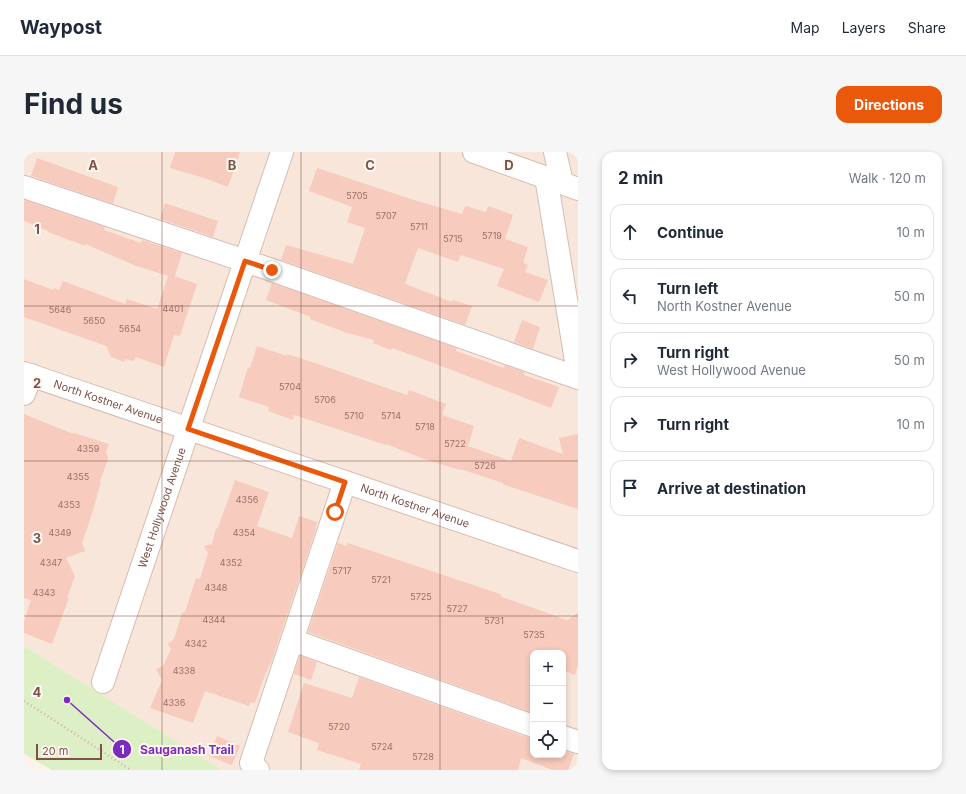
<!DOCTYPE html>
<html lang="en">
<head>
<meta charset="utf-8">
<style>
  :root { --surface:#fff; --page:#f6f6f7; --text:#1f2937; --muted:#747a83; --line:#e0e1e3; --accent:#ea580c }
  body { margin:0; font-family:Inter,sans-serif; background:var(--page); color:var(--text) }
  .controls { position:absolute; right:12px; bottom:12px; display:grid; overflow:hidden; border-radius:8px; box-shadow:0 2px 6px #0003 }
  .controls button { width:36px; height:36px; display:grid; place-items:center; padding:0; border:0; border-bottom:1px solid var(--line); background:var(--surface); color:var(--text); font:20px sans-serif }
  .scale { position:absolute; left:12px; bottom:10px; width:66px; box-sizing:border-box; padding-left:4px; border:2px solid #7d5349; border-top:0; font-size:11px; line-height:14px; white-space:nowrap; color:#7d5349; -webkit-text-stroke:3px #fff8f2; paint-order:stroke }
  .stop { position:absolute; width:12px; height:12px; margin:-9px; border:3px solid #ea580c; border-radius:50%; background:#fff }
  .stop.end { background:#ea580c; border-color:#fff; box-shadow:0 1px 4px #0008 }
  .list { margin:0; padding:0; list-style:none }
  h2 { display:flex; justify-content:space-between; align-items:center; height:52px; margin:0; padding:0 16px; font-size:17px }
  h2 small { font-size:13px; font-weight:400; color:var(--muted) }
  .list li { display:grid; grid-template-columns:26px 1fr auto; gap:12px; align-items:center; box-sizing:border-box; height:56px; margin:0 8px 8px; padding:0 8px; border:1px solid var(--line); border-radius:12px }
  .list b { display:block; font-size:15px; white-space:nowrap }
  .list p { margin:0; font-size:13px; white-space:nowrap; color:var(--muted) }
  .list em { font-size:13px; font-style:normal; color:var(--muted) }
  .icon { flex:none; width:22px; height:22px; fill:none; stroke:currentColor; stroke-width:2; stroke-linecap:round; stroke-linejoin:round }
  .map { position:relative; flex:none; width:554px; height:618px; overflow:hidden; border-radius:12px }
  header { display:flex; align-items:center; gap:24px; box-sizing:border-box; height:56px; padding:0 20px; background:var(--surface); border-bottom:1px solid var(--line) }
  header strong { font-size:19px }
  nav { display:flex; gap:22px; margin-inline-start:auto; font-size:14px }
  .intro { display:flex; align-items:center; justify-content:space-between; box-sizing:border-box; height:96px; padding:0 24px }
  h1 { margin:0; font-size:28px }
  .button { padding:10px 18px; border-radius:12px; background:var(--accent); color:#fff; font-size:14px; font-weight:700 }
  main { display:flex; gap:24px; padding:0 24px }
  aside { flex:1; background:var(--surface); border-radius:12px; box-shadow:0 2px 6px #0003 }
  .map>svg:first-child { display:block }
  .residential { fill:#f9e6da; fill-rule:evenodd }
  .green { fill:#ddefc5 }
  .building { fill:#f7cbbe }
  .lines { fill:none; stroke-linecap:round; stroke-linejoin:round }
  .minor-casing { stroke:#d7bcb2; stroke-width:24 }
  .path { stroke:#ddada0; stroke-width:2.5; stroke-dasharray:1 3; stroke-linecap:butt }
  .minor { stroke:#fff; stroke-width:22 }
  .route { stroke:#ea580c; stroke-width:5 }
  .grid { fill:none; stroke:#7d5349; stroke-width:1; stroke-opacity:0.55 }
  .labels { text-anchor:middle; stroke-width:4; stroke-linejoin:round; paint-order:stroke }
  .number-label { font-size:9px; fill:#9c7166 }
  .street-label { font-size:11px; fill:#7d5349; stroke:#fff8f2 }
  .grid-label { font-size:13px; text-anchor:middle; font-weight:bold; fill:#7d5349; stroke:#fff8f2; stroke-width:4; stroke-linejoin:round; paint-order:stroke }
  .leader { fill:none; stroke:#7b2cbf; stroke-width:1.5 }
  .callout-dot { fill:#7b2cbf; stroke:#fff8f2; stroke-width:1.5 }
  .mark-label { font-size:12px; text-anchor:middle; font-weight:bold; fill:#fff }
  .callout-label { font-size:12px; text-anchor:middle; font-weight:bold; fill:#7b2cbf; stroke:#fff8f2; stroke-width:4; stroke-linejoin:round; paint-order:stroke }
</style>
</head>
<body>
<header>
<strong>Waypost</strong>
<nav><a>Map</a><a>Layers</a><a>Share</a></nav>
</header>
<div class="intro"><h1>Find us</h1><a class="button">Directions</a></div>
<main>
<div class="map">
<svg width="554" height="618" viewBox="0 0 554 618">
  <rect width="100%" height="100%" fill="#fef3ea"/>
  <!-- residential -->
  <path class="residential" d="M0,0H554V618H198L0,494ZM509,501H539V603H509Z"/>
  <!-- green -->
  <path class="green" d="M0,494L198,618H28L0,602Z"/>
  <!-- building -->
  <path class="building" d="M151,0H216L204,35L180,26L146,16Z
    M13,6L94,35L89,52L7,24Z
    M293,16L390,48L438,62L441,54L462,60L464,54L489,63L481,87L504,95L499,111L504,113L501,120L524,128L515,150L473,134L480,117L437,103L434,110L394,96L381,132L428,150L429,148L448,154L441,173L257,108L262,93L329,112L341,76L323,70L328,55L285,39Z
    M0,48L81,75L80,78L117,91L118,88L158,101L151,124L173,132L156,184L150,183L140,215L112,205L110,209L102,207L100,210L87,205L82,194L0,165V127L29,138L30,136L35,138L39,129L101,152L103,147L133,157L144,124L110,113L61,92V94L24,80V79L0,69Z
    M141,51L194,69L189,85L136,67Z
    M248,131L433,196L432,199L480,216L481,213L500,220V223L535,235L527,256L396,206L368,196L367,198L349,191L350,188L323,181L286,167L287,165L242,148Z
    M498,168L516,175L509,197L490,190Z
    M233,194L263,204V202L291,211L383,243L385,238L422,252L418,263L450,274L444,294L487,309L495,286L539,302L535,286L554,282V357L487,335L478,332L479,331L436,317V318L400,307L362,292V293L270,263L269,268L244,259L245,255L215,245L224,215L226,216Z
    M0,262L49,282L50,281L85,292L82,300L84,307L76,329L77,330L67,365L58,391L61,399L42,406L51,424L43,446H45L28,492L0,481V469L7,448L0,446Z
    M211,328L245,340L233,374L268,386L275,364L293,370L290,383L246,514L245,513L243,520H242L231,551L227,550L225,554L181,539L169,571L126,556L138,528L132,517L139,514L147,497L144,492L150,487L158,461L161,460L172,426L176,427L184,401L180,394L188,392L192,377L194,376Z
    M314,391L322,394L324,391L473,441L477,443L478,445L543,468L554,461V513L551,523L539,518V501H509V561L284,480Z
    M276,504L293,510L287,528L270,522Z
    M335,525L505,586H509V603H539V598L550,602L544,618H529L497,606L494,618H335L337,612L293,598L295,591L264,580L280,531L328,546Z
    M193,584L216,594L208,613L185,604Z"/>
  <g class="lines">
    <!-- minor casing -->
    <g class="minor-casing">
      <g id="minor">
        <path d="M450,0L554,37"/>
        <path d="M531,0L538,31"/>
        <path d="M522,25L554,221"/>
        <path d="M0,35L248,118L554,226"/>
        <path id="s1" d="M0,221L554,409"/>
        <path d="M0,242L7,223"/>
        <path d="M268,488L509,574"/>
        <path id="s2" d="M79,530L258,0"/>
        <path d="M539,585L554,590"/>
        <path d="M234,618L227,611L321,330"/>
      </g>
    </g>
    <!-- path -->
    <path class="path" d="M0,549L107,618"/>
    <!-- minor -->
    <use href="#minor" class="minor"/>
  </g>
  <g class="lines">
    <!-- route -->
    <path class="route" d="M248,118L221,109L164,277L321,330L311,360"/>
  </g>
  <!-- grid -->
  <path class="grid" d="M138,0V618M277,0V618M416,0V618M0,154H554M0,309H554M0,464H554"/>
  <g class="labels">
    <!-- number labels -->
    <g class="number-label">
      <text x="333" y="47">5705</text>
      <text x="362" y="67">5707</text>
      <text x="395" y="78">5711</text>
      <text x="468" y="87">5719</text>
      <text x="429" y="90">5715</text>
      <text x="149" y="160">4401</text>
      <text x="36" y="161">5646</text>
      <text x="70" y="172">5650</text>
      <text x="106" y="180">5654</text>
      <text x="266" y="238">5704</text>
      <text x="301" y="251">5706</text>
      <text x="330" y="267">5710</text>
      <text x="367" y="267">5714</text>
      <text x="401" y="278">5718</text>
      <text x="431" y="295">5722</text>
      <text x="64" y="300">4359</text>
      <text x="461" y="317">5726</text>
      <text x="54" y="328">4355</text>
      <text x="223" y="351">4356</text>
      <text x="45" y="356">4353</text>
      <text x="36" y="384">4349</text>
      <text x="220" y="384">4354</text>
      <text x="27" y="414">4347</text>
      <text x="207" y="414">4352</text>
      <text x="318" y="422">5717</text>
      <text x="357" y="431">5721</text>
      <text x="192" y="439">4348</text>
      <text x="20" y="444">4343</text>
      <text x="397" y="448">5725</text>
      <text x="433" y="460">5727</text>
      <text x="190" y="471">4344</text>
      <text x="470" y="472">5731</text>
      <text x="510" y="486">5735</text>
      <text x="172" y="495">4342</text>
      <text x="160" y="522">4338</text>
      <text x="150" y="554">4336</text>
      <text x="315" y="578">5720</text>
      <text x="358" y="598">5724</text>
      <text x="399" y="608">5728</text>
    </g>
    <!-- street labels -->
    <g class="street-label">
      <text dy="4" stroke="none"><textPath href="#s1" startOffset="89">North Kostner Avenue</textPath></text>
      <text dy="4" stroke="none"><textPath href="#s1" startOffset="413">North Kostner Avenue</textPath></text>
      <text dy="4" stroke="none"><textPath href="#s2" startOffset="184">West Hollywood Avenue</textPath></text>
    </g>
  </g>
  <g class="grid-label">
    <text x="69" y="18">A</text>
    <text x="208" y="18">B</text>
    <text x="346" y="18">C</text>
    <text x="485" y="18">D</text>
    <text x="13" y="82">1</text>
    <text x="13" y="236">2</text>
    <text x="13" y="391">3</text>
    <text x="13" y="545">4</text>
  </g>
  <!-- callouts -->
  <path class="leader" d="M43 548L98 597"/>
  <g class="callout-dot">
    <circle cx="43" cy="548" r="4"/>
    <circle cx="98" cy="597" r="10"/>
  </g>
  <g class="mark-label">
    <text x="98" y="602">1</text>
  </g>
  <g class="callout-label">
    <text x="163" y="602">Sauganash Trail</text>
  </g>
</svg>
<div class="controls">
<button>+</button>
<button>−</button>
<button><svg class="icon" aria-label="locate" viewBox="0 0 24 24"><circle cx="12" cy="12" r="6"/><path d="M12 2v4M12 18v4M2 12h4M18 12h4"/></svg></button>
</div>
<div class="scale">20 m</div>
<div class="stop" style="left:311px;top:360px"></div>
<div class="stop end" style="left:248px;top:118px"></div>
</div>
<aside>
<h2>2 min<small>Walk · 120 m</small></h2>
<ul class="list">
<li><svg class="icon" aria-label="ahead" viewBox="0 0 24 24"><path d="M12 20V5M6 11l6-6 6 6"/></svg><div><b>Continue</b></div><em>10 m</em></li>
<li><svg class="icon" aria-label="left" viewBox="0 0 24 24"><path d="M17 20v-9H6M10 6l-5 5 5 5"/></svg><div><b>Turn left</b><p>North Kostner Avenue</p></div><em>50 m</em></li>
<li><svg class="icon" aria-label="right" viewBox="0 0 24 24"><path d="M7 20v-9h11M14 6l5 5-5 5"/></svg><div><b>Turn right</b><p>West Hollywood Avenue</p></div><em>50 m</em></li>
<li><svg class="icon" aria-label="right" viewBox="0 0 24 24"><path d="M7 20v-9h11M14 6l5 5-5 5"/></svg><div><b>Turn right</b></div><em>10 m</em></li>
<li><svg class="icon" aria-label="arrive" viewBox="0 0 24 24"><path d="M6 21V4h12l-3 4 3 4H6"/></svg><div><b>Arrive at destination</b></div></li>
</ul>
</aside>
</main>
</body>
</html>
